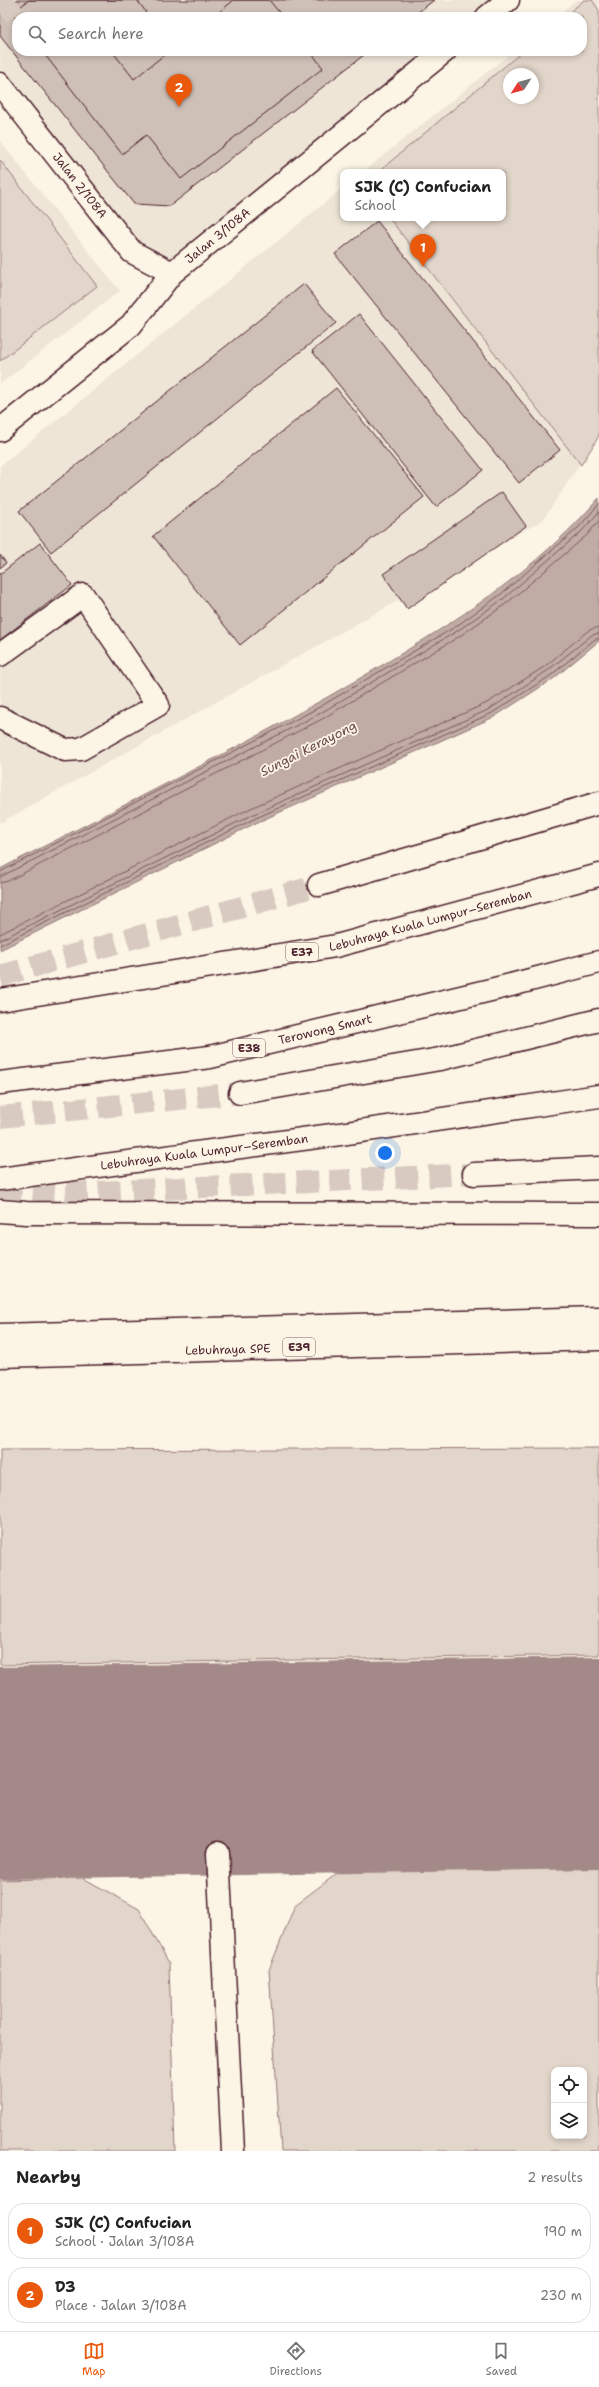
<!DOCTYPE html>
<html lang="en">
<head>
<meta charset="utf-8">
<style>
  :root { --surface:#fff; --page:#f2f2f2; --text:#222; --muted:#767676; --line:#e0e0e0; --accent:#ea580c }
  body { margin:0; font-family:"Shantell Sans",sans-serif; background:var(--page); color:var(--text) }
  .controls { position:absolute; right:12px; bottom:12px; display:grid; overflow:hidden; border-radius:8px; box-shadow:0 2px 6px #0003 }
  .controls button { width:36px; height:36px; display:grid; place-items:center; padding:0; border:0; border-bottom:1px solid var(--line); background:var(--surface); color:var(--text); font:20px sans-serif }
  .compass { position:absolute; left:503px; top:68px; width:36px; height:36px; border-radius:50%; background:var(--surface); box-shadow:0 2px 6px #0003; rotate:234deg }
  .you { position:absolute; left:385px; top:1153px; width:14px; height:14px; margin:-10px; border:3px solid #fff; border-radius:50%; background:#1a73e8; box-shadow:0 0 0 6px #1a73e833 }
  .badge { display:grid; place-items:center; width:26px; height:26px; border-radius:50%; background:var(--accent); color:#fff; font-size:13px; font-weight:700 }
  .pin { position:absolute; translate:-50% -33px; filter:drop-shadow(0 1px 2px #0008) }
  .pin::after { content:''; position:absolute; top:21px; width:14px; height:12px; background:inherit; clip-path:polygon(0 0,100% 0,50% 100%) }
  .popup { position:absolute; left:340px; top:169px; width:166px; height:52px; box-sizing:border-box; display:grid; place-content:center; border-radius:8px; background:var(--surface); filter:drop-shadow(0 1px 3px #0005); font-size:13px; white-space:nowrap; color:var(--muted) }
  .popup b { font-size:15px; color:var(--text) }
  .popup::after { content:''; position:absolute; left:50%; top:100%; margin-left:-8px; border:8px solid transparent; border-top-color:var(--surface) }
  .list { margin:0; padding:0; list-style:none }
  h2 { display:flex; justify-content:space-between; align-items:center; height:52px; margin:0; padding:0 16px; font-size:17px }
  h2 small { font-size:13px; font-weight:400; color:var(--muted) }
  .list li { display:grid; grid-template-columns:26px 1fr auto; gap:12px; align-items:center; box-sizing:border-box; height:56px; margin:0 8px 8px; padding:0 8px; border:1px solid var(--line); border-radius:16px }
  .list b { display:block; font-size:15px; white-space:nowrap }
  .list p { margin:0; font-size:13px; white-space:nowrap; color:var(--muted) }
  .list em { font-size:13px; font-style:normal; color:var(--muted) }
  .icon { flex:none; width:22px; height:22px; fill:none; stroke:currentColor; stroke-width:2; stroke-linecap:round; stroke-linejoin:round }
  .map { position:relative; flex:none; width:599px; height:2151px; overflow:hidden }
  .search { position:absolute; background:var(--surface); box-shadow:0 2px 6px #0003; left:12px; right:12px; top:12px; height:44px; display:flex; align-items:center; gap:10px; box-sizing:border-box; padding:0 14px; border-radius:16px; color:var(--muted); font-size:15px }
  .sheet { height:180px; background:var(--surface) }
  nav { display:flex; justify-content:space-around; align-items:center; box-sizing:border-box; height:56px; border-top:1px solid var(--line); background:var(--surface); font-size:11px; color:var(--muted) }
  nav a { display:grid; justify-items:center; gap:2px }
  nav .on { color:var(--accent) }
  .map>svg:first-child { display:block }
  .built { fill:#eee5d7; fill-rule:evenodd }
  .green { fill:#e2d5ca; stroke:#967a7a; fill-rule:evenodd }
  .water { fill:#c0aca5; stroke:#917474 }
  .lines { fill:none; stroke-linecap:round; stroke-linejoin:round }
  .shore { stroke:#79575c; stroke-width:1 }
  .runway { stroke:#a38a88; stroke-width:212 }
  .building { fill:#cfc0b7; stroke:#4a1f2b }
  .minor-tunnel { stroke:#d8cac0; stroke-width:22; stroke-dasharray:22 11; stroke-linecap:butt }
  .highway-tunnel { stroke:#d8cac0; stroke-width:22; stroke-dasharray:22 11; stroke-linecap:butt }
  .minor-casing { stroke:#4a1f2b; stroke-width:25 }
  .highway-casing { stroke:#4a1f2b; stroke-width:25 }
  .minor { stroke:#fcf5e5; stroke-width:22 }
  .highway { stroke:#fcf5e5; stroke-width:22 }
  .labels { text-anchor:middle; stroke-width:3.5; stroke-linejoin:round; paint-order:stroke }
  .shield { fill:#fcf5e5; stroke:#7f5f63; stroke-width:1 }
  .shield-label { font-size:11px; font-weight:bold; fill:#4a1f2b }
  .street-label { font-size:12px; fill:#4a1f2b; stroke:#fcf5e5 }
  .water-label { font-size:13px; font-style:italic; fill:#6d4950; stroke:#fcf5e5 }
</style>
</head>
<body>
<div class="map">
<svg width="599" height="2151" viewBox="0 0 599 2151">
  <rect width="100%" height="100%" fill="#fcf5e5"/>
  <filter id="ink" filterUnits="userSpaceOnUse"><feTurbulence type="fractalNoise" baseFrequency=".025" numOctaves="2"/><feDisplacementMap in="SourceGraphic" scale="8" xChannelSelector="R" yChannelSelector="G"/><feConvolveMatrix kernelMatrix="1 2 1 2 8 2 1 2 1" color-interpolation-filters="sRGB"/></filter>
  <g filter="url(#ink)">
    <!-- built -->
    <path class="built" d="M0,0H495L474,17H17V51H431L171,261L140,245L0,69Z
      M576,0H599V435L543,520L0,823V466L343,188V218H503V172H363L513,51H582V17H555ZM509,74H533V98H509Z
      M0,141L120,291L0,384Z"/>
    <!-- green -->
    <path class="green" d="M584,0H592L599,10V436L581,465L389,218H503V172H378L523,51H582V17H564ZM509,74H533V98H509Z
      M0,160L97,286L0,361Z
      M599,1448V1655L0,1665V1450Z
      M599,1861V2151H281L269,1970L295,1905L347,1866ZM554,2070H584V2136H554Z
      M83,1878L139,1909L169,1963L175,2151H0V1880Z"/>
    <!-- water -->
    <path class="water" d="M599,498V641L553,679L494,717L258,822L0,950V869C125,804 253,742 374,670C456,621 536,571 599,498Z"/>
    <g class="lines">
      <!-- shore -->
      <path class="shore" d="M0,872L316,709L455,627L500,595L578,528L599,504
        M0,877L319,714L457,631L503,599L582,531L599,512
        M0,883L8,881L322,719L460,636L507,603L586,536L599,521
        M0,934L251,808L487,703L544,667L589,630L599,627
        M0,940L254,814L490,709L547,671L592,635L599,633
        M0,945L256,818L492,713L550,676L595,639H599"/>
      <!-- runway -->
      <path class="runway" d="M0,1773L599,1763"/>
    </g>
    <!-- building -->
    <path class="building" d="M0,0H434L412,17H17V51H369L170,206L134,204L0,36Z
      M29,0H137L146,12L141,17H17V19L12,13Z
      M234,0H269L283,17H213Z
      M42,51H112L134,79L169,51H310L323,68L181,179L146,135L122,154Z
      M377,221L560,450L519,483L335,254Z
      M304,284L336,323L51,552L19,511Z
      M359,314L483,470L436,507L312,351Z
      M336,388L424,497L240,645L153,536Z
      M502,492L526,526L407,609L383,574Z
      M40,543L72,585L0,640V574Z
      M0,555L6,563L0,568Z"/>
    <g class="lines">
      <!-- minor-tunnel -->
      <path class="minor-tunnel" d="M0,13L16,0"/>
      <!-- highway-tunnel -->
      <path class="highway-tunnel" d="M0,976L319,885
        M0,1117L240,1093
        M0,1187L77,1193L474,1174"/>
      <!-- minor casing -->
      <g class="minor-casing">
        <g id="minor">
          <path d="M487,17L508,0"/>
          <path id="s1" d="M0,84L132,252L172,273"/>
          <path id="s2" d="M0,430L131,325L172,273L445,51"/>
          <path d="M0,655L83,595L158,705L81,749L65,750L0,718"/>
          <path d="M218,1853L233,2151"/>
        </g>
      </g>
      <!-- highway casing -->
      <g class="highway-casing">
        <g id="highway">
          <path d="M319,885L599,803"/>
          <path id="s3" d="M0,1000L336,946L599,875"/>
          <path id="s4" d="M0,1083L210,1057L503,987L599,962"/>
          <path d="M240,1093L440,1059L599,1020"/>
          <path d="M474,1174L599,1168"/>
          <path id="s5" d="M0,1179L340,1134L599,1096"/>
          <path d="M0,1211L26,1213L599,1214"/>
          <path d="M0,1335L599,1318"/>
          <path id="s6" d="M0,1356L599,1339"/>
        </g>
      </g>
      <!-- minor -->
      <use href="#minor" class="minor"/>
      <!-- highway -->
      <use href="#highway" class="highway"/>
    </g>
  </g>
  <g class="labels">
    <!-- shield labels -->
    <g class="shield">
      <rect x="286" y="943" width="32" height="18" rx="3"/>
      <rect x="233" y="1039" width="32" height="18" rx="3"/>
      <rect x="283" y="1338" width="32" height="18" rx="3"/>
    </g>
    <g class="shield-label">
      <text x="302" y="956">E37</text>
      <text x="249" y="1052">E38</text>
      <text x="299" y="1351">E39</text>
    </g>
    <!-- street labels -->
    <g class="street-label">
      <text dy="4" stroke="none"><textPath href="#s1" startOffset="129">Jalan 2/108A</textPath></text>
      <text dy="4" stroke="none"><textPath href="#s2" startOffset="293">Jalan 3/108A</textPath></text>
      <text dy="4" stroke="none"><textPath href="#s3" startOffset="438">Lebuhraya Kuala Lumpur–Seremban</textPath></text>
      <text dy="4" stroke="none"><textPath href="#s4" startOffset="330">Terowong Smart</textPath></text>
      <text dy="4" stroke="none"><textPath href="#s5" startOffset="206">Lebuhraya Kuala Lumpur–Seremban</textPath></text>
      <text dy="4" stroke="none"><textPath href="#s6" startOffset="228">Lebuhraya SPE</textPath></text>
    </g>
    <!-- water labels -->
    <g class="water-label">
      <text transform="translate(308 748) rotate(-27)" y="5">Sungai Kerayong</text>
    </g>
  </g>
</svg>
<div class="controls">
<button><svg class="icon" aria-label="locate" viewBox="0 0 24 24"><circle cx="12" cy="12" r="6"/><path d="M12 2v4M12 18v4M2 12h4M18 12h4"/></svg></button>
<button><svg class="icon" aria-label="layers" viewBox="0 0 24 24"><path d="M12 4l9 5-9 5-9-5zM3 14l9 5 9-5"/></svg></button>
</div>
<svg class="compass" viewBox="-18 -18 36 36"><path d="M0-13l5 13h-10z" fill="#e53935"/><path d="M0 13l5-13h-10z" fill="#767676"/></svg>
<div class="you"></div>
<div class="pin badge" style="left:423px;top:267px">1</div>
<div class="popup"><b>SJK (C) Confucian</b>School</div>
<div class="pin badge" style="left:179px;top:107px">2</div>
<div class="search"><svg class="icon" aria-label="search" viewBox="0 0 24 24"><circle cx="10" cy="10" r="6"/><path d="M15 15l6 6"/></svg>Search here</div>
</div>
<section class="sheet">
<h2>Nearby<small>2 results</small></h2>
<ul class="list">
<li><span class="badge">1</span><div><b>SJK (C) Confucian</b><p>School · Jalan 3/108A</p></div><em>190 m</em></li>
<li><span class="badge">2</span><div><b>D3</b><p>Place · Jalan 3/108A</p></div><em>230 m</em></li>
</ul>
</section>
<nav>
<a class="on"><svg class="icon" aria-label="map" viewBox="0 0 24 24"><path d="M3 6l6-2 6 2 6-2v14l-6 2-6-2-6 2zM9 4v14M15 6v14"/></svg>Map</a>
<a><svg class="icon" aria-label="directions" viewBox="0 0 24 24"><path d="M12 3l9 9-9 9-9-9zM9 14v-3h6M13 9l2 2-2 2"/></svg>Directions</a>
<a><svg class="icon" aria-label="saved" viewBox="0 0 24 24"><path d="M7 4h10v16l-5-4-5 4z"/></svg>Saved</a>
</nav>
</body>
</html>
